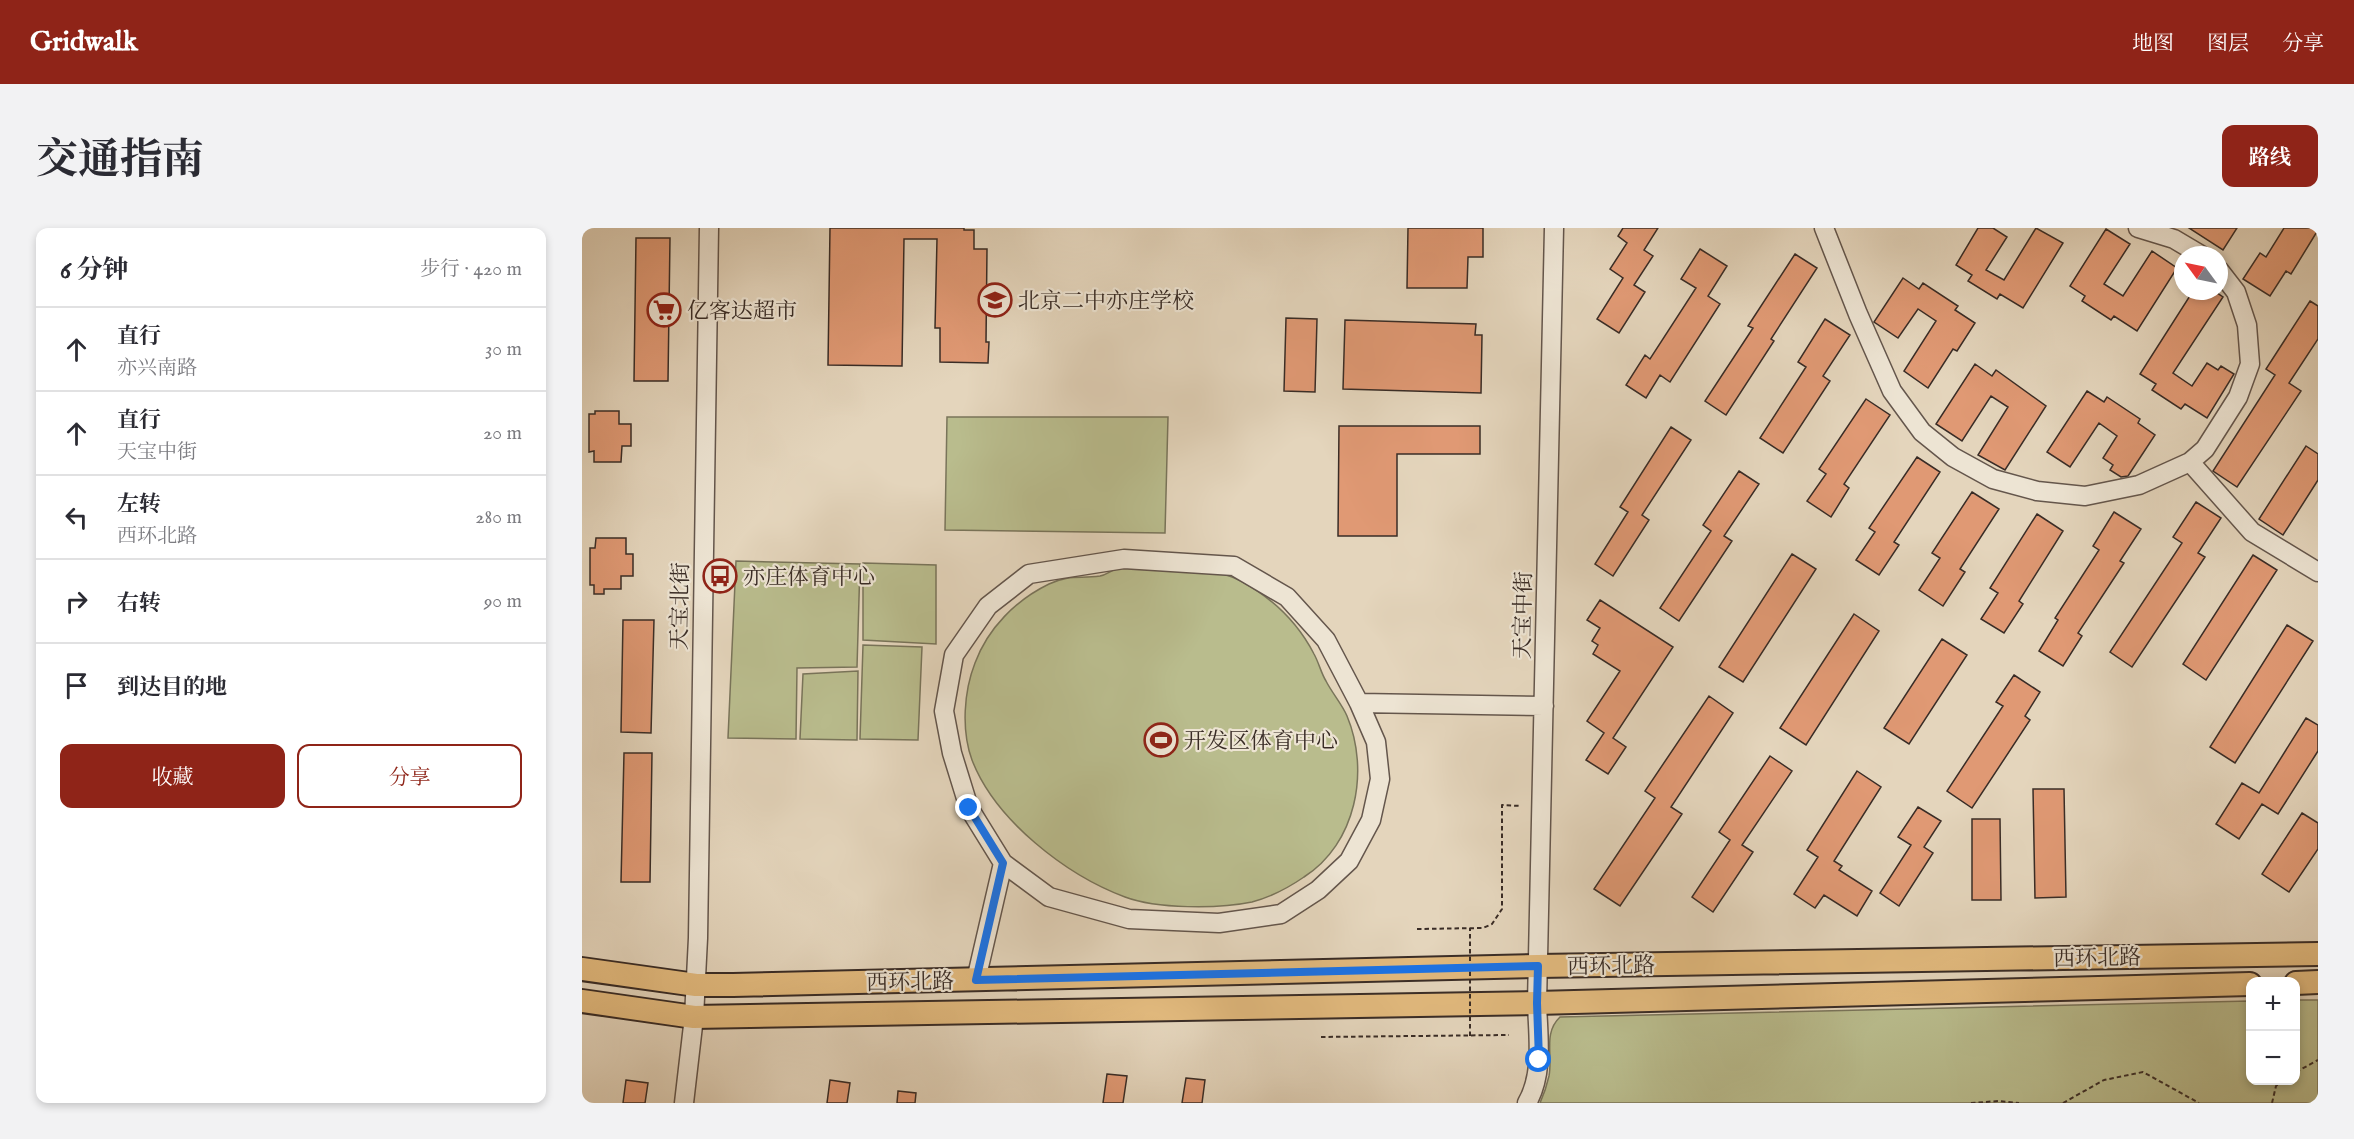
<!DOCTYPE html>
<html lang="zh">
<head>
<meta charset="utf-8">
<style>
  :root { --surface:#fff; --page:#f2f2f3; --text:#2b2b33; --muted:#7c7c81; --line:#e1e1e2; --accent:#8f2418 }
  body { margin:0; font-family:"IM FELL English","Noto Serif SC",serif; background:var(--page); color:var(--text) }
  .controls { position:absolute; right:18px; bottom:18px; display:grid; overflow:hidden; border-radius:12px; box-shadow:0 3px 9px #0003 }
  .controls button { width:54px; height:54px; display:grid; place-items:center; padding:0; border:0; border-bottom:2px solid var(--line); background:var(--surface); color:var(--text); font:30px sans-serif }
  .compass { position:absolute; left:1592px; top:18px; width:54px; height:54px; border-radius:50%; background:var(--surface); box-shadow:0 3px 9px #0003; rotate:303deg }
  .stop { position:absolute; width:18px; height:18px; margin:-14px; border:4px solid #1a73e8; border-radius:50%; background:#fff }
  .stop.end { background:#1a73e8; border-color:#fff; box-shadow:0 2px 6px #0008 }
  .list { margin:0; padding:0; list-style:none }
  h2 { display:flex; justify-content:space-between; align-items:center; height:78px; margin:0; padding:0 24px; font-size:26px }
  h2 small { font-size:20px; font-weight:400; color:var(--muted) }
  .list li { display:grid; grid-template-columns:39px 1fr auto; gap:18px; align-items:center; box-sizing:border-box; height:84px; padding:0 24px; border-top:2px solid var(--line) }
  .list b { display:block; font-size:22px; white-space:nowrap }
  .list p { margin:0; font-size:20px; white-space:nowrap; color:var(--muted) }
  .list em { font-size:20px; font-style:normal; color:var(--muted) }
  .actions { display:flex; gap:12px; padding:18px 24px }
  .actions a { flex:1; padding:14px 0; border:2px solid var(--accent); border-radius:12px; text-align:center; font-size:21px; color:var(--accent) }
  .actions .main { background:var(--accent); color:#fff }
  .icon { flex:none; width:33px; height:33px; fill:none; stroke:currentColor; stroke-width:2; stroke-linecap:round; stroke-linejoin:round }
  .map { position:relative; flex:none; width:1736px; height:875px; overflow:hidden; border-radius:12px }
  header { display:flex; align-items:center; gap:36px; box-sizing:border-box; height:84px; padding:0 30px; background:var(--accent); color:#fff }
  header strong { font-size:28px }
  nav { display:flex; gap:33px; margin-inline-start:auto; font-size:21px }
  .intro { display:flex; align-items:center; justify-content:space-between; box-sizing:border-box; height:144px; padding:0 36px }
  h1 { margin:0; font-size:42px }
  .button { padding:15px 27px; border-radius:12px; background:var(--accent); color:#fff; font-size:21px; font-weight:700 }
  main { display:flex; gap:36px; padding:0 36px }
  aside { flex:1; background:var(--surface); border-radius:12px; box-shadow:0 3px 9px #0003 }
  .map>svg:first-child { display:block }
  .green { fill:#b9bc8d; stroke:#79745a; stroke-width:1.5 }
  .building { fill:#e09974; stroke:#392c26; stroke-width:1.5 }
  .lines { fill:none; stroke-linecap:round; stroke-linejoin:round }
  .minor-casing { stroke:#64564c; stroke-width:21 }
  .major-casing { stroke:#392c26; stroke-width:26 }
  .path { stroke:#392c26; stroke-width:2; stroke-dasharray:4.5 3; stroke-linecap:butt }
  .minor { stroke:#ede4d3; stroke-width:18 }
  .major { stroke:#e2ba7e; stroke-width:22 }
  .path-bridge { stroke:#392c26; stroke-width:2; stroke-dasharray:4.5 3; stroke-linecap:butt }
  .route { stroke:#1a73e8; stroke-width:8 }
  .labels { text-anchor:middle; stroke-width:4.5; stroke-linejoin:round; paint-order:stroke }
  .poi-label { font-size:22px; fill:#392c26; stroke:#ede4d3; text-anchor:start }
  .street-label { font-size:22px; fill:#392c26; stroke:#ede4d3 }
</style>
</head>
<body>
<header>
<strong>Gridwalk</strong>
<nav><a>地图</a><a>图层</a><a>分享</a></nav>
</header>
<div class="intro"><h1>交通指南</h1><a class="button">路线</a></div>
<main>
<aside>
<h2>6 分钟<small>步行 · 420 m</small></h2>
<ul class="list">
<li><svg class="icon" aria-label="ahead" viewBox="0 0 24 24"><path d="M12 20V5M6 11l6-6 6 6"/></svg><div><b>直行</b><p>亦兴南路</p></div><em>30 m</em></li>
<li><svg class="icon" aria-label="ahead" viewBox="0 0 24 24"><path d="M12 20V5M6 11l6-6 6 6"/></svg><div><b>直行</b><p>天宝中街</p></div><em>20 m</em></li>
<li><svg class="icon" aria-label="left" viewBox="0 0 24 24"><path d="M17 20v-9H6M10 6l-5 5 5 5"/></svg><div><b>左转</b><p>西环北路</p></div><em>280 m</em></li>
<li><svg class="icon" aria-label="right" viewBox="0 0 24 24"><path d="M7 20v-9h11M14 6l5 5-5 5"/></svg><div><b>右转</b></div><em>90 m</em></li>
<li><svg class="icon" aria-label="arrive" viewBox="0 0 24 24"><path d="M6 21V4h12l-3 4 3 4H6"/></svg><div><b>到达目的地</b></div></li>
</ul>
<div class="actions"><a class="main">收藏</a><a>分享</a></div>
</aside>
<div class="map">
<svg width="1736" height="875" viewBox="0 0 1736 875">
  <rect width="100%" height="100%" fill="#e4d5bc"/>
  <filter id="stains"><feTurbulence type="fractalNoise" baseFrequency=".00333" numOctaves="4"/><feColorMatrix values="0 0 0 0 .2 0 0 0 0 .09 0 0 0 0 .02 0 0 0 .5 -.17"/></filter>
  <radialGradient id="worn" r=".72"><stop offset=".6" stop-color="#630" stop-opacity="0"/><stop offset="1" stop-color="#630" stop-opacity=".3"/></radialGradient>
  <!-- green -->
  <path class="green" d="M365,189H586L583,305L363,302Z
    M154,333L278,336L275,439L215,440L214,511L146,510Z
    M281,335L354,337V416L281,412Z
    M563,336C595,339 630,338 659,353C690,370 716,395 732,426C737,435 739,445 744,453C750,465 760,476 765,488C788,543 774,616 722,649C706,660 689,669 670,674C636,681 575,681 543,669C484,647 413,592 390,532C379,502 382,463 393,435C406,400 434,372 467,356C489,346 497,351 518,348C524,347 528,343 534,341C543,337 554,337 563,336Z
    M281,417L340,419L336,512L278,511Z
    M276,443L275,512L218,511L221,446Z
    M1714,772H1736V875H958C962,866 965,857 967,848C971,827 961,805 978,789L1668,773V852H1714Z"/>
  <!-- building -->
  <path class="building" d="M248,0H382V2H392V21H405L404,114H407L406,135L358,134V100H353L355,11H322L320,138L246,137Z
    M826,0H901V29H886L885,60H825Z
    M1041,0H1076L1062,22L1071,28L1052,57L1063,64L1037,105L1015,91L1041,50L1028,41L1045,15L1036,8Z
    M1396,0H1411L1425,9L1404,42L1422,52L1454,0L1481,15L1441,80L1418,66L1415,71L1386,53L1390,47L1374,37Z
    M1607,0H1655L1641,22Z
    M1702,0H1736V2L1709,46L1704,43L1688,68L1661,51L1678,25L1684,29Z
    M1524,1L1548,16L1522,56L1541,68L1570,23L1595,40L1555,103L1532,88L1529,92L1500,73L1503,68L1488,58Z
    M54,10H88L86,153H52Z
    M1118,21L1145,38L1126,68L1138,76L1088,154L1078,147L1064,170L1044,157L1063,127L1068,131L1114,60L1099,51Z
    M1213,26L1235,40L1189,111L1192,113L1144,187L1123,173L1171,100L1166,98Z
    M1321,50L1337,61L1341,55L1376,78L1373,82L1393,95L1375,123L1371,121L1346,160L1322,143L1354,93L1336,81L1316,110L1292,94Z
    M1611,63H1632L1641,69L1591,145L1610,158L1625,135L1636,142L1639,138L1652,146L1625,190L1603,176L1599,181L1570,162L1574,156L1558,146Z
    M1728,73L1736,78V111L1707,155L1719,163L1655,259L1631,243L1693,147L1684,141Z
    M704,90L735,91L733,164L702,163Z
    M1243,91L1268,107L1241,148L1248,153L1201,225L1178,210L1224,139L1216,134Z
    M763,92L894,96L893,107H900L899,165L761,161Z
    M1393,136L1410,148L1414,142L1464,178L1423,242L1396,227L1426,179L1409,168L1380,213L1354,196Z
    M1505,163L1522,174L1525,169L1558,191L1556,195L1573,207L1546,248L1539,249L1528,242L1531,237L1521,230L1535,208L1517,195L1488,239L1465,224Z
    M1284,171L1308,187L1262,256L1267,260L1249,289L1225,273L1244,246L1237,241Z
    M13,183H37V196H49V218H40L39,234H12V223L7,224V186H13Z
    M757,198H898V226H815V308H756Z
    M1089,199L1109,212L1060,287L1067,292L1031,348L1013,336L1046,284L1038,279Z
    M1724,218L1736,226V252L1701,307L1677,291Z
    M1335,229L1358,244L1312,314L1317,317L1297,347L1274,332L1293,304L1287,300Z
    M1157,243L1177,256L1142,308L1150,313L1097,393L1078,380L1129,303L1121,297Z
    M1390,264L1417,281L1378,341L1383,344L1361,378L1337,362L1358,330L1350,325Z
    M1614,274L1639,290L1616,325L1623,329L1550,439L1528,424L1600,315L1591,309Z
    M1532,284L1559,301L1538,333L1542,335L1496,405L1500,408L1481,438L1457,423L1476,392L1473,390L1517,322L1511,318Z
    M1455,286L1481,303L1437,373L1441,376L1422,405L1399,391L1416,365L1408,360Z
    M14,310H44V326H51V348H39V361H22V366H12V357H8V320H13Z
    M1210,326L1234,341L1161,454L1137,439Z
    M1671,327L1695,342L1624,452L1601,436Z
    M1018,372L1091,419L1031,510L1044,519L1026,546L1004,532L1022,505L1005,493L1038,443L1011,426L1016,417L1010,413L1018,400L1005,392Z
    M1272,386L1297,403L1224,517L1198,500Z
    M41,392H72L69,505L39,504Z
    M1705,397L1731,413L1653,535L1628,519Z
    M1360,411L1385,427L1327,516L1302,500Z
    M1432,447L1458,464L1443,488L1448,492L1390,580L1365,563L1421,478L1414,474Z
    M1127,468L1151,485L1089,579L1100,586L1038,678L1012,661L1073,570L1063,563Z
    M1724,490L1736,497V523L1696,586L1680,576L1657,611L1634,596L1660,555L1677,565Z
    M42,525H70L68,654H39Z
    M1188,528L1210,543L1160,617L1171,624L1131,684L1110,669L1148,612L1137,604Z
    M1275,543L1299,559L1252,633L1260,638L1257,642L1290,663L1275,688L1242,667L1233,680L1212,666L1236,629L1225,622Z
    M1451,561H1482L1484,669L1453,670Z
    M1336,579L1359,593L1342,619L1351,625L1317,678L1298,665L1329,617L1316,609Z
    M1720,585L1736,595V621L1707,664L1680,646Z
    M1390,591H1418L1419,672H1390Z
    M525,846L545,848L541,875H521Z
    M604,850L623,852L620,875H600Z
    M44,852L66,855L63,875H41Z
    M248,852L268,855L265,875H245Z
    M316,863L334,865L333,875H315Z"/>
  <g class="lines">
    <!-- minor casing -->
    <g class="minor-casing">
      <path id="minor" d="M1242,0L1276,86L1310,163L1340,204L1371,229L1411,251L1455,263L1503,268L1557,257L1608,234L1623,221L1656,169L1668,136L1665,97L1654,64L1637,42
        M1556,0L1592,11L1619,27
        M1608,234L1670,304L1736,344
        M421,635L467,669L547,691L637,695L699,686L736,662L767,633L789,592L798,551L794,514L777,475
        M394,752L421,635L387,580L370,525L362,483L372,427L406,378L447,346L542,331L652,338L705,369L744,412L777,475L962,478
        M102,875L112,789L116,710L127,0
        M945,875C962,845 956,808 955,775L972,0"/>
    </g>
    <!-- major casing -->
    <g class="major-casing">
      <path id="major" d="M0,741L114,757H151L956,738L1736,726
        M1714,755L1736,754
        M0,773L112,789L955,775L1668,756"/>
    </g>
    <!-- path -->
    <path class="path" d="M835,701L901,700L910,696L920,681V577L939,578
      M739,809L927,807
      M1714,844L1736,832
      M1389,875L1417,873L1437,875
      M1481,875L1522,852L1561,844L1617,875
      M1690,875L1694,858L1702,852"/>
    <!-- minor -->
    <use href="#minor" class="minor"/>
    <!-- major -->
    <use href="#major" class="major"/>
    <!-- path-bridge -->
    <path class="path-bridge" d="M888,808V700"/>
  </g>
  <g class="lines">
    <!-- route -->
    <path class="route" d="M387,580L421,635L394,752L956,738L955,775L957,832"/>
  </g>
  <!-- icons -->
  <defs>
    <g id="school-ring" transform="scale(1.725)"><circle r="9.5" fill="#ede4d3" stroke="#8f2418" stroke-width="1.5"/><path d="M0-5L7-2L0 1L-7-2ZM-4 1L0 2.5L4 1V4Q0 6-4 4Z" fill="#8f2418"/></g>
    <g id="supermarket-ring" transform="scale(1.725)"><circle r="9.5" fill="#ede4d3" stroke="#8f2418" stroke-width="1.5"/><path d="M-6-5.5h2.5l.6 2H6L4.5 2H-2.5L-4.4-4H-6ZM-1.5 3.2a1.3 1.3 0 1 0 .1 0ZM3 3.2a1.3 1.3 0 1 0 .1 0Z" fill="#8f2418"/></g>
    <g id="bus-ring" transform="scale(1.725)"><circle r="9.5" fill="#ede4d3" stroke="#8f2418" stroke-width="1.5"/><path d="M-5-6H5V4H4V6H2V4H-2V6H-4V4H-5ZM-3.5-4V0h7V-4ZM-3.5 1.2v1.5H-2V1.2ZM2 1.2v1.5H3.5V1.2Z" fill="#8f2418"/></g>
    <g id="stadium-ring" transform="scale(1.725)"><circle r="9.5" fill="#ede4d3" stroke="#8f2418" stroke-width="1.5"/><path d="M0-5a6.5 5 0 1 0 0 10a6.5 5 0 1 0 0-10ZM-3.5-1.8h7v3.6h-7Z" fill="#8f2418"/></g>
  </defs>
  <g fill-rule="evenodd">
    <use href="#school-ring" x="413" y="72"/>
    <use href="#supermarket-ring" x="82" y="82"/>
    <use href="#bus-ring" x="138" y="348"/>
    <use href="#stadium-ring" x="579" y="512"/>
  </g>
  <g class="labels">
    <!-- poi labels -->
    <g class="poi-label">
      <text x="436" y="80">北京二中亦庄学校</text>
      <text x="105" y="90">亿客达超市</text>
      <text x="161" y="356">亦庄体育中心</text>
      <text x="602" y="520">开发区体育中心</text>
    </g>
    <!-- street labels -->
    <g class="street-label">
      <text transform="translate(97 378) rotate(-89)" y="8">天宝北街</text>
      <text transform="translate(940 387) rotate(-89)" y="8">天宝中街</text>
      <text transform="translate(1515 729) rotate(-1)" y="8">西环北路</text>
      <text transform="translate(1029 737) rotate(-1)" y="8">西环北路</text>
      <text transform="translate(328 753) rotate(-1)" y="8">西环北路</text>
    </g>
  </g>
  <rect width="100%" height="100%" filter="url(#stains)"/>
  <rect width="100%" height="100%" fill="url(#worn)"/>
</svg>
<div class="controls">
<button>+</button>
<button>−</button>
</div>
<svg class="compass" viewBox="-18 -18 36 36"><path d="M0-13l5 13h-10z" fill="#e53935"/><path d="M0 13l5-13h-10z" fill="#7c7c81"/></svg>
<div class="stop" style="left:957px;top:832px"></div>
<div class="stop end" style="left:387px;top:580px"></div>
</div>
</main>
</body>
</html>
